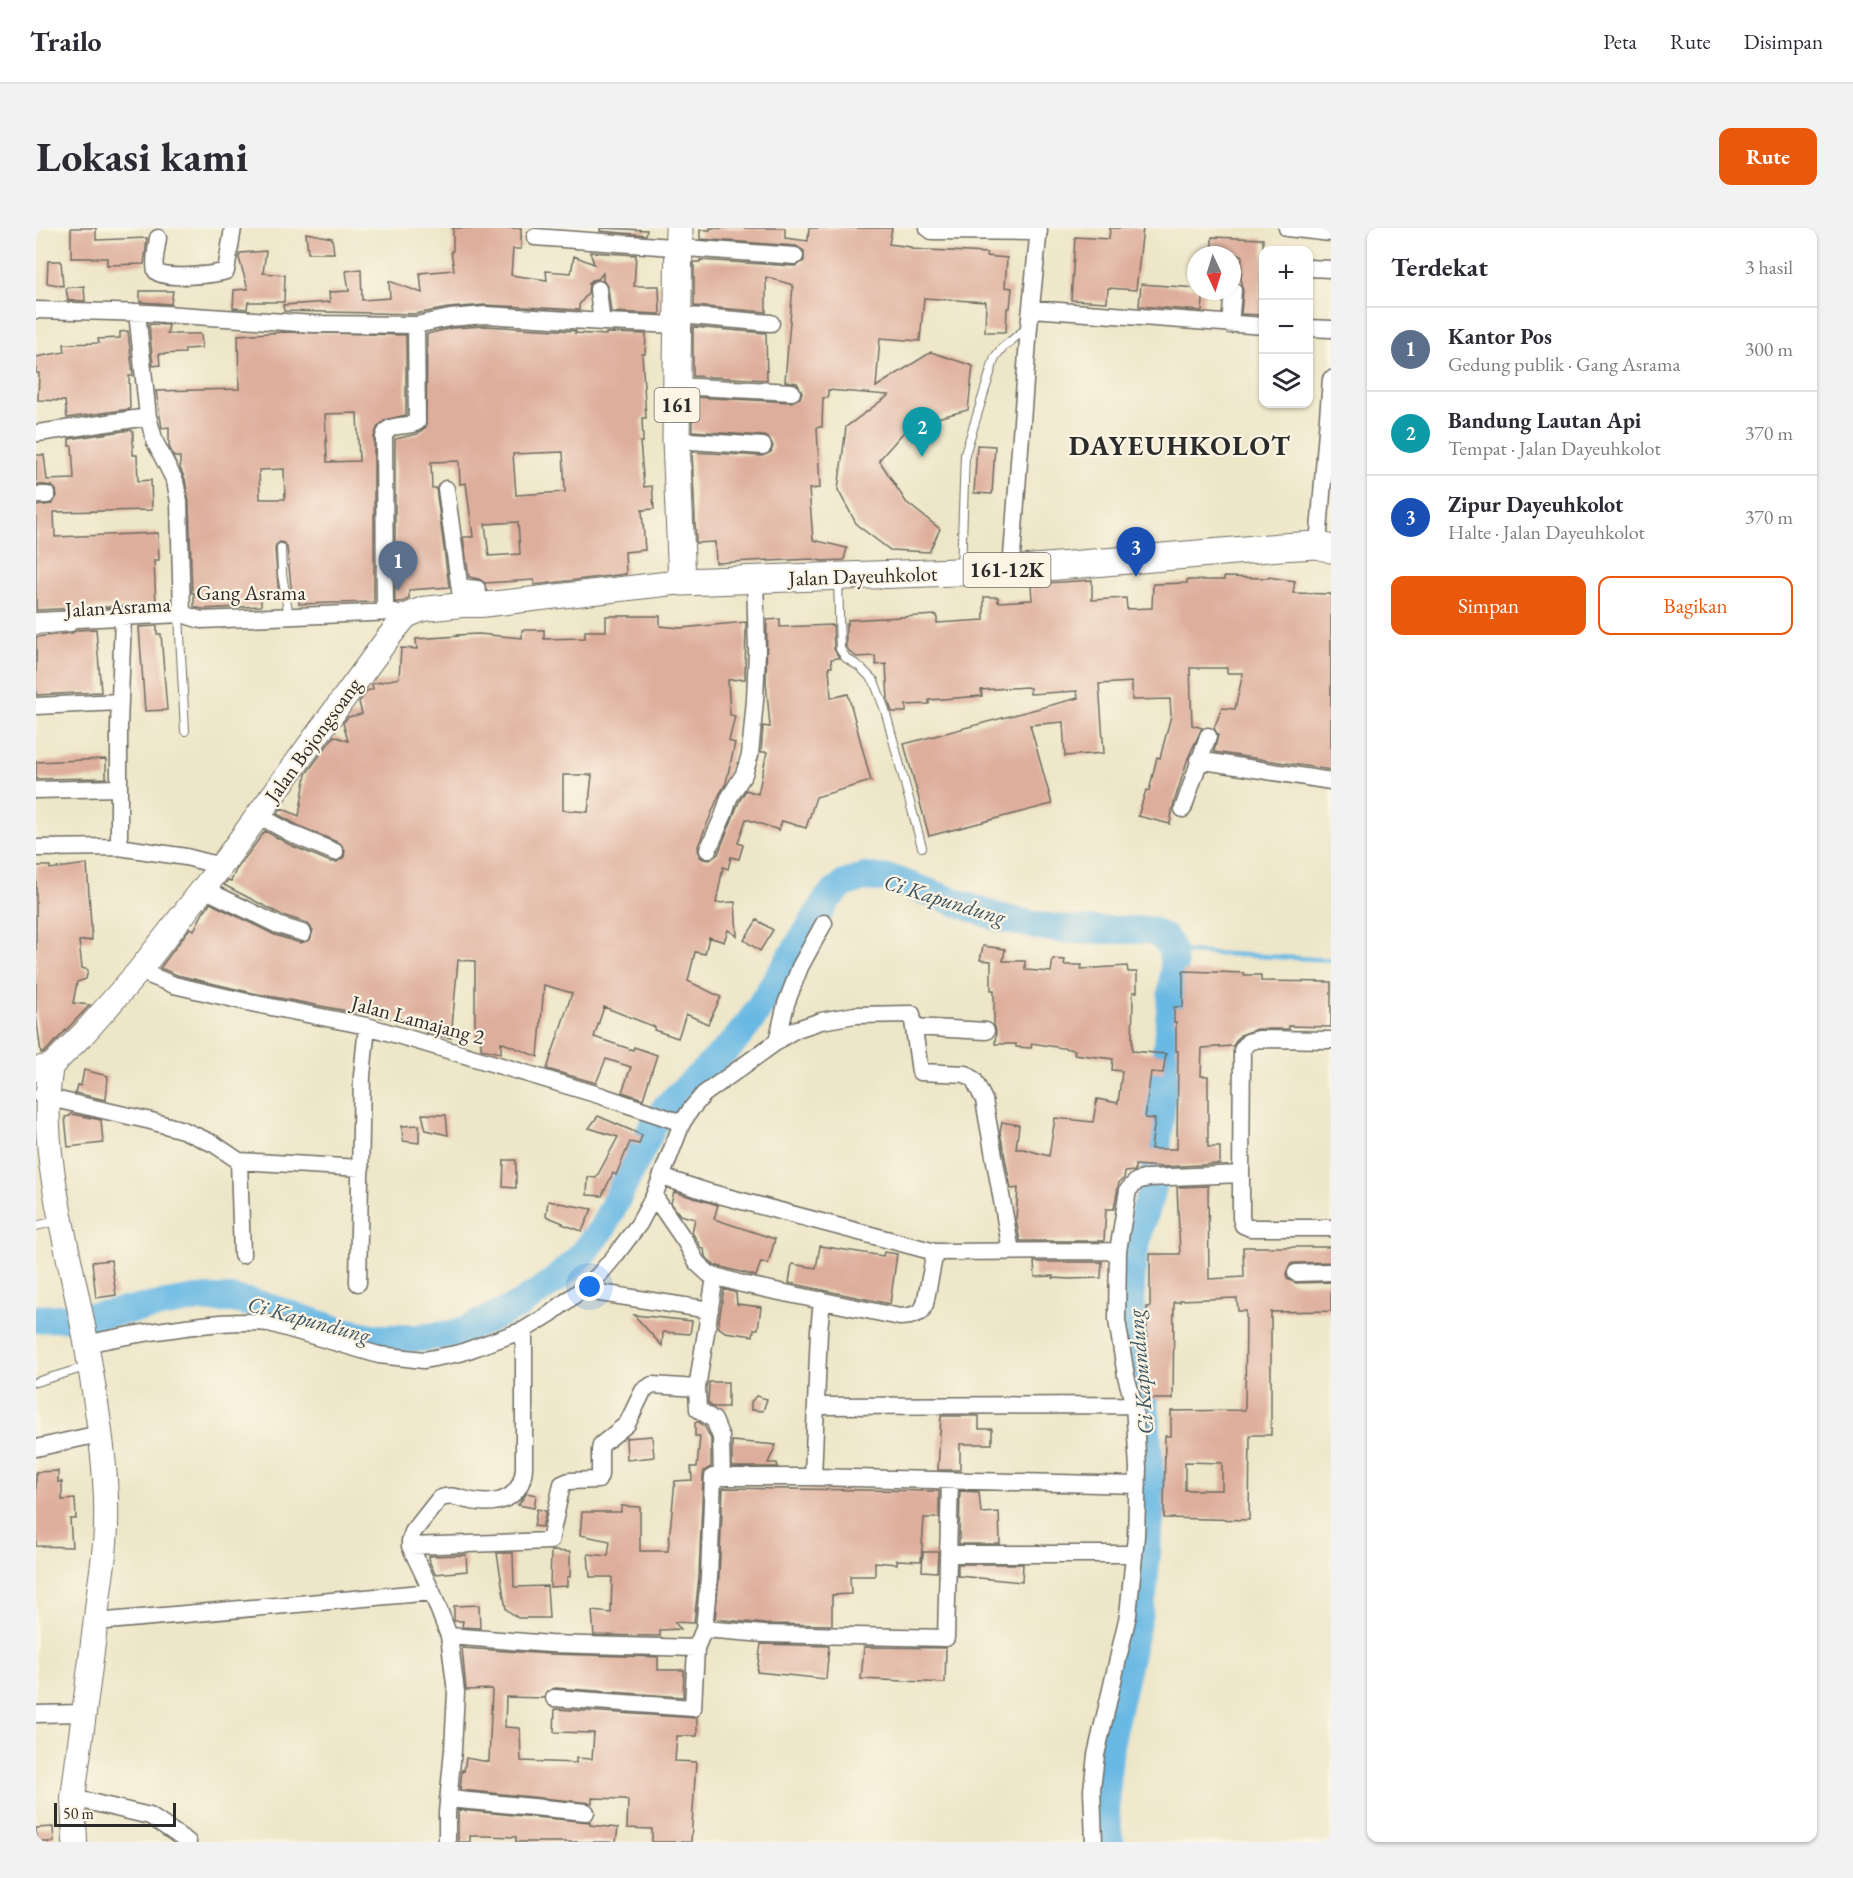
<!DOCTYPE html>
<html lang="id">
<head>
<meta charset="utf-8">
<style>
  :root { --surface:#fff; --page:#f2f2f3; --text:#2b2b33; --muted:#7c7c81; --line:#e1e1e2; --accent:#ea580c }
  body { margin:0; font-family:"EB Garamond",serif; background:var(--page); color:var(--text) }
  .controls { position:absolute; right:18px; top:18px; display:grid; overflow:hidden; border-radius:12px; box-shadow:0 2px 4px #0004 }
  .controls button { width:54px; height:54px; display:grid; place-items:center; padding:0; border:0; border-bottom:2px solid var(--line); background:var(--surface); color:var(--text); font:30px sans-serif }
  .compass { position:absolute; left:1151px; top:18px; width:54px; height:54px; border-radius:50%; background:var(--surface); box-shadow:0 2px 4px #0004; rotate:176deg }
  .scale { position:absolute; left:18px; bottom:15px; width:122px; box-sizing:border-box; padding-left:6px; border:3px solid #2b2b2b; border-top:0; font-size:16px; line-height:21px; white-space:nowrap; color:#2b2b2b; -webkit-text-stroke:4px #fcf5e5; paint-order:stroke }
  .you { position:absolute; left:554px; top:1059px; width:21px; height:21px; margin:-15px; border:4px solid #fff; border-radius:50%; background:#1a73e8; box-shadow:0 0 0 9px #1a73e833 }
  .badge { display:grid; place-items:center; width:39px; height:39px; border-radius:50%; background:var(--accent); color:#fff; font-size:20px; font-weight:700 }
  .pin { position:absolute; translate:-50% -50px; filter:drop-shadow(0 2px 3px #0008) }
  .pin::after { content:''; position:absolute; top:32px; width:21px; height:18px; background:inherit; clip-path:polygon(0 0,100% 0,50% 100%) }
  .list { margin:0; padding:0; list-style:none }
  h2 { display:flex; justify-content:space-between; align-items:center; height:78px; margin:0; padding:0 24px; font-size:26px }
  h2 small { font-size:20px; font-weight:400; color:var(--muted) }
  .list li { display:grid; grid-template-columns:39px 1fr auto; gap:18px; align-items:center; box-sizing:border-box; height:84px; padding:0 24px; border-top:2px solid var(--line) }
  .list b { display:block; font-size:22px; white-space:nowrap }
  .list p { margin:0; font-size:20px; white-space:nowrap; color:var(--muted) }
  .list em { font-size:20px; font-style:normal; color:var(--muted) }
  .actions { display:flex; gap:12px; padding:18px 24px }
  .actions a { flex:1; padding:14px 0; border:2px solid var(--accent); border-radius:12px; text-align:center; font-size:21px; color:var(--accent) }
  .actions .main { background:var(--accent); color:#fff }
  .icon { flex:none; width:33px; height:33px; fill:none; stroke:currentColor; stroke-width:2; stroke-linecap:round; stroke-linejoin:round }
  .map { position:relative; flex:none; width:1295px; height:1614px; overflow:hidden; border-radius:12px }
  header { display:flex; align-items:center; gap:36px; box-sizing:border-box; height:84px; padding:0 30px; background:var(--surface); border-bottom:2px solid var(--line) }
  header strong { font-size:28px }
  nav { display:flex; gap:33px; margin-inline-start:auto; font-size:21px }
  .intro { display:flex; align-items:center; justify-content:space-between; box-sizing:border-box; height:144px; padding:0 36px }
  h1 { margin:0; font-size:42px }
  .button { padding:15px 27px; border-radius:12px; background:var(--accent); color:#fff; font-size:21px; font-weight:700 }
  main { display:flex; gap:36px; padding:0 36px }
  aside { flex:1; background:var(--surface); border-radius:12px; box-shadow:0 2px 4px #0004 }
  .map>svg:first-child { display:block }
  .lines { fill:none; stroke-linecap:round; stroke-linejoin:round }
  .stream { stroke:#6ab9e4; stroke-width:4.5 }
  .river { stroke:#6ab9e4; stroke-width:28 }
  .building { fill:#deae9c; fill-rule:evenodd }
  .lane-casing { stroke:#6f6c62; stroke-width:10 }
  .street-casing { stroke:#6f6c62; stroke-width:19 }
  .secondary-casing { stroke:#6f6c62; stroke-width:26 }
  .primary-casing { stroke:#6f6c62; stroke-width:29 }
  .lane { stroke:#fff; stroke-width:8 }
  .street { stroke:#fff; stroke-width:16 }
  .secondary { stroke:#fff; stroke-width:24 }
  .primary { stroke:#fff; stroke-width:27 }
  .labels { text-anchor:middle; stroke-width:4.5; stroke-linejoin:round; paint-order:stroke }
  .shield { fill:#fcf5e5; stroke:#6a6863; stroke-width:1.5 }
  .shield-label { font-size:20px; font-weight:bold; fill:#2b2b2b }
  .street-label { font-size:21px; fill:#2b2b2b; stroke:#fcf5e5 }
  .water-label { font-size:22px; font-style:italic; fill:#3e5662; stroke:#fcf5e5 }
  .district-label { font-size:27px; font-weight:bold; letter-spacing:1.5px; fill:#2b2b2b; stroke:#fcf5e5 }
</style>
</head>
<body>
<header>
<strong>Trailo</strong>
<nav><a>Peta</a><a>Rute</a><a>Disimpan</a></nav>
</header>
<div class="intro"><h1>Lokasi kami</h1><a class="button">Rute</a></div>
<main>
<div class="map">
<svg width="1295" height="1614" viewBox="0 0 1295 1614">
  <rect width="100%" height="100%" fill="#fcf5e5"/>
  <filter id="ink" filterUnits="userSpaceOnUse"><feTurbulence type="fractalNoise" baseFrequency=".0167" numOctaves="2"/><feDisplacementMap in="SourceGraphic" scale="12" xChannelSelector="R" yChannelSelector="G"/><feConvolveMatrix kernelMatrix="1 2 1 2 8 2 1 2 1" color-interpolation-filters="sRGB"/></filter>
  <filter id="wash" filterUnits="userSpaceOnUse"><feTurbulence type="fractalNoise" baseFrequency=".008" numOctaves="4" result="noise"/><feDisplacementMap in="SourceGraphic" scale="24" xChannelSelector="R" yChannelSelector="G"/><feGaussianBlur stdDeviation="1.35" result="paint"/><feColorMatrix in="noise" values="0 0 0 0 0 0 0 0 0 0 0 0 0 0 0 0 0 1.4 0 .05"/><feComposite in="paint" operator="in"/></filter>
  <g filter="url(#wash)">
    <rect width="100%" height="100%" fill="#ede6c8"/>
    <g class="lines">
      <!-- stream -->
      <path class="stream" d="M1136,723L1295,732"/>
      <!-- river -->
      <path class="river" d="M0,1091L58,1088L160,1071H197L229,1078L302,1102L341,1110H382L421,1106L485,1076L517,1054L542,1031L566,1001L618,896L631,878L698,814L714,794L792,670L808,656L829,649L856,651L961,689L1002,698L1036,702H1113L1129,710L1136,723L1138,740L1118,955L1104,1000L1097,1031L1095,1057L1097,1109L1110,1186L1115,1257L1114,1290L1107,1367L1075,1508L1071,1546L1070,1589L1074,1614"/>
    </g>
    <g id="blocks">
      <!-- building -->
      <path class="building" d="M35,0H60V12L111,10L108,36L71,37V30H35Z
        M417,0H485V21H477L475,47L511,52L510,43L535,45L538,28L558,36L554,24L600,27L598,58H623L624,86L575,84L572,60L567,52V45L562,51L556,52L553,56L552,65L543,77V82L449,77L412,80L379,86L248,83L247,77L294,74L293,64L313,63L310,43L325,41L326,72L354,70L353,53L386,65L384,45L418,42L415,23H417Z
        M564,0L611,2L610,7L564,3Z
        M674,0H749V10L772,13L773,0H856L853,16L875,19V21L951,25L950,28L971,30L969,59L976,60L974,80H971L970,104H949L950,74L888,70L884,113L844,110L840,159L895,124L937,138L932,182L874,197L843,232L870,274L904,301L893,324L854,322L821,297L802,262L810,199L853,167L792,162V170H787L786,199H781L784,260L773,261L777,312L811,320L808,332L786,333L776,331L732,333V332L680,335L679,314L660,315L656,224L726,228L735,224L737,218L733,210L728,208L656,203V169L755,174L764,170L766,164L761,155L749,153L757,57L730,49V84L658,78V34H664V32L759,38L768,33V23L760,18L664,11V2H674Z
        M1074,0H1107L1100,62L1072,60L1071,74L1035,72L1039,9L1073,11Z
        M270,5L296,10L298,25H272Z
        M1176,9L1227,11V33L1223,71H1227V87L1205,86L1207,63L1205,55L1206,27H1176Z
        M230,23L227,45L249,47L248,74H212L211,81L197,80L198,62L212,61L203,30L204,25Z
        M12,33H25L27,58L11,55Z
        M1105,56L1160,60V63H1168L1166,83L1103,78Z
        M48,58L49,73L32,72L30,60Z
        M104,63H137L135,76L104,74Z
        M113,96L133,97L131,106H165L166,120L149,121V125L123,126L124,137L117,138Z
        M449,98L540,103L539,105L570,107V105L610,106L609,126H606L610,190H606L607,214H604L608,259L616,258L618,281L606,282L609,322L589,324L590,346L498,357V352L449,355L443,351L433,349L427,309H437L430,255L424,256L423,233L395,234L396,260H400L413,359L373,362V371L366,374H359V211L381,206L390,199L391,106L416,100ZM527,224L529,264L480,267L477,226ZM482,294L484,326L453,328L449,296Z
        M657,99L730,105L731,152L657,148Z
        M92,103L97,148H93L94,181L31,190L29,173L2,172L3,145H0V129L29,124L28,116L63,115L62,111L84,110V104Z
        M247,104L370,107V187L349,192L341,200L338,209V374L263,376V368H256L251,319L248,315L244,314L240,317L239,320L243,369H225V378L166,381L158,379V365H156L153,274L149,251L144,240V229H138L133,218V199L126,200L120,163L203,161L202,107ZM321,185L323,233L291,234L289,186ZM248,241L249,271H224L223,242Z
        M95,202L97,204V227H101L102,253L115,252L116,282L18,284L19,309L122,305L123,332H118L120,377L0,382V278L16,276L21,268L20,262L16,258L0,256V227H8L11,252L38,251L36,218H33V211Z
        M941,217L959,218L956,266L938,265Z
        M1188,349L1232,350V349L1259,353L1257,365L1295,366V542L1178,524L1182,507L1178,500L1186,480L1199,481L1207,445H1191V440H1154L1156,497L1166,500L1152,530L1137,578L1134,596L1102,588L1110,562L1113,563L1121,529L1124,530L1135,488L1134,471L1096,472V454L1063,456L1068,525L1029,528L1027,494L994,497L1016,576L893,608L868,516L1042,470L1041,463L994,466V460L990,459L945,462L946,468L893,472V476L870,477V484H856L852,472L850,436L840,437L839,428L821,429L815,425L810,419V396H812V392L901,387V395L948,392V369H962V374L996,372L995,356L1056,352V372L1090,370L1091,381L1116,380L1117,356L1151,355V352H1188Z
        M570,388H624V398L645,400L710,394L709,451L692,452L694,487L699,488L693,513L699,515L690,555L683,567L662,618L663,628L667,631L674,632L682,626L703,574L710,562L722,566L731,524H725L727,498L734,499L730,453L731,392L744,391V399L797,397L798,421L803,430L795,431L796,439H793L795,470L812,466L835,553L780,569L770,600L746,593L743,602L710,591L702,615L707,617L703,631L695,629L692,641L687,639L680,675L699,674L701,708L692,702L688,714L673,709L669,726L659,724L652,753L685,769L672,796L650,786L642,810L618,802L619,799L568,779L558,809L597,822L598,819L621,827L607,871L586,864L595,839L570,831L560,855L511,841L536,765L508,757L502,829L465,814V825L445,821V810H439V733L422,732L415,810L390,805L392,793L344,789V785L316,784L217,765L141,747L124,740L154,700L158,702L167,685L174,675L239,707L264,715L274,712L277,702L271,695L246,687L188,657L192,652L195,653L200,642L229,603L254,617L295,634H301L308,629L309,622L304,615L263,598L241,586L245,580L263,588L270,546L298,508L312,513L307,495L312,489L326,486L323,474L331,463L337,461L336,456L363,450L365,420L381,421L380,411L422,408L421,407L443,406L486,410V402H508V411L549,410V403H570ZM527,547H556L552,584L527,582Z
        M121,398V406H125L131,482L109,483L103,399Z
        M60,401L65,464L0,467V409L36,405L41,402Z
        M70,531V550L0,551V534Z
        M51,636L56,712L43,713L46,740L52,742L50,751L41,754L37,775L54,777L8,825H5L0,787V638H14V641Z
        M721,692L737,702L724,723L708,712Z
        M947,718L969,721L967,733H989V742L1015,744L1017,731L1029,732L1028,737H1046L1045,741L1091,738L1092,744H1101V764H1097L1096,823L1130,826L1127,845L1115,844L1109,890L1119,891L1115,921H1141L1142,823H1140V794H1138V779H1147V743L1208,745V747H1225V753L1295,754V799L1253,798V801H1221L1204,807L1197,818L1166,820L1165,848H1172V919H1184V936L1127,939L1099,937V943L1089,944L1088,951L1083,954L1078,981H1070L1068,1013H984L980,992L982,960L975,961L964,904L966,894L983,897L980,921H988L1013,928L1019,890L1057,894L1061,871L1082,875L1086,843L1076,842L1077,831L1038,826L1039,822L996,815L995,820L980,819V816H959L960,803L958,797V762H955V733L944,732Z
        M48,842L72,848L70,872L39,865L41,857L45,858Z
        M35,886L65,892L67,915L32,919L29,889L34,888Z
        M386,886L410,887L412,907L390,902Z
        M562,888L606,907L603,916L594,914L580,947L577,945L566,968L551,967L552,949L560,950L582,909L553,900Z
        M383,897V915L367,913L366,898Z
        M468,932H480V960L467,959Z
        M1172,958L1173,1051L1208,1049L1207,1019H1295V1034L1259,1035L1254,1036L1250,1045L1251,1051L1260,1055L1295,1054V1083L1235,1084V1207H1214L1213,1292L1128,1290L1129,1208H1135V1183L1209,1182L1210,1083H1202L1201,1070L1144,1072V1074H1138L1137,1171H1110L1111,1079H1114V1026H1144L1141,959ZM1149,1234L1186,1235V1262H1149Z
        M638,964L682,977L678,991L739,1011L732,1036L725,1034L720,1048L678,1037L669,1028L668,1021L665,1020L656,1004L659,991L644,987L635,975Z
        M512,973L556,981L546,1003L526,996L527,995L510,988Z
        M784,1018L847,1028L848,1024L861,1026L854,1076L753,1055L756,1036L780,1040Z
        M75,1032L80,1067L60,1070L56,1034Z
        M998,1034H1066L1065,1050L1033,1051L1017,1050V1048L999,1049Z
        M688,1061L700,1065L701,1076L725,1079L722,1101H718L717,1108L689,1104L682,1099Z
        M598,1087L656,1093L654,1106L627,1104L626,1118Z
        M673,1154H692V1179H677L672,1175Z
        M720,1168L731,1171L727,1183L715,1182V1174Z
        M905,1188H943V1201H956V1216H924V1242H902Z
        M659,1194H663L669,1199L675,1211V1239L668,1243L667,1249L663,1348L658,1395L638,1394L645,1401L624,1402V1408L558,1407L556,1383L575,1385L576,1349H554L552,1326L572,1328L574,1313L544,1307L546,1284H585V1278L604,1279V1323H632L639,1253L656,1252L655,1239H661L664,1208H659Z
        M616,1208L618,1229L591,1232L590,1210Z
        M696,1213L740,1217L732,1235H741L742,1239H696Z
        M22,1243V1254H26V1272L39,1271L40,1291H34L36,1319L0,1318V1244Z
        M687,1260L903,1263V1290H888L885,1333L861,1332V1336L839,1334V1348H814L815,1366L796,1367V1397L729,1396L679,1391L683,1349Z
        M924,1263L943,1264L945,1285L963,1284L964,1316H923Z
        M491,1265L500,1267L498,1280L482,1277Z
        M501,1281L510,1283L506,1299L498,1298Z
        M515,1323L534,1324V1349H531V1358L514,1359Z
        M887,1324H902L901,1344L886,1343Z
        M461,1325H477L478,1359L511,1358L513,1390H482L470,1381Z
        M430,1327L431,1343L399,1346L394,1335L393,1328Z
        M922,1336H987L986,1354L922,1348Z
        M443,1377L444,1400L426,1399L427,1393H418V1378Z
        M725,1416L793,1418L790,1451L721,1444Z
        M828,1419L910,1420L909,1455L825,1451Z
        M426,1420L514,1426L622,1429V1442H648L647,1469L519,1460L510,1464L508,1470L470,1469L469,1499L484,1500L485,1533L540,1535V1530L556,1531L558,1505L518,1504L519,1481L661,1490V1508H641L639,1533L660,1534L655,1614H616V1601L591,1600L592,1572L588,1571L556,1570V1575L424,1562L426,1542L428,1543L430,1530L453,1534L456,1461L430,1462Z
        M422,1582L554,1594V1597L582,1600L580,1614H480V1609L450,1608H434V1614H422Z
        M17,1599L18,1614H1L0,1600Z"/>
    </g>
  </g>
  <g filter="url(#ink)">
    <use href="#blocks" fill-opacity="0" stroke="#6f6c62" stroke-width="1.5"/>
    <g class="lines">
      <!-- lane casing -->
      <g class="lane-casing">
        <path id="lane" d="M245,320L246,346L253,389
          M925,341L929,226L959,129L966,120L991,100
          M802,351L804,421L810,430L824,439L838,453L849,482L886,619
          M143,387L149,503
          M0,402L35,399
          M0,998L16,994
          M0,1154L53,1138"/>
      </g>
      <!-- street casing -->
      <g class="street-casing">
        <path id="street" d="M892,0L896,3L1003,4
          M1251,0L1295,5
          M499,9L759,28
          M122,10C121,16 117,38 120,43C126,53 181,46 190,43L197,0
          M1272,40L1295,41
          M562,61L565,88L569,94L642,97
          M996,81L1228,98
          M0,82L113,85L278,96L380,97
          M101,84L112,189L119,214L139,253L143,274L146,386
          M642,87L735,95
          M1194,97L1197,62
          M1272,100L1295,101
          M641,158L756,164
          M2,205L112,189
          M640,212L727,218
          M410,261L426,377
          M0,267H11
          M1282,317L1295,151
          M975,342L993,99L1003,0
          M424,359L441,361L445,377
          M349,384L348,209C352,193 370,201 381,194L380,97L414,90L449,87L569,94
          M0,393L146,386L165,392L359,384
          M0,478L84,474
          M1162,532L1295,553
          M0,562L82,560
          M1147,581L1172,508
          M222,587L258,607L299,624
          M83,619V498L87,389
          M0,620L83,619L150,629L185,638
          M672,622L688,586L693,570L708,546L714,527L719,472L721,423L719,350
          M168,661L242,697L267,705
          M103,743L138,757L215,775L331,798L566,868L646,895
          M878,799L950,803
          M741,814L750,776L764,739L788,695
          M5,868L115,893L147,902L178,916L203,933L325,940
          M203,933L206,1027
          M1205,946L1206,822L1212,814L1223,811L1295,812
          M626,949L672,964L899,1024L1082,1023
          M618,968L649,1013L661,1035L673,1046L706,1056L864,1089L874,1088L885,1084L889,1076L899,1024
          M1260,1045L1295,1044
          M322,1055L326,848L331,798
          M545,1062L674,1082
          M786,1072L783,1103L777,1249L1102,1257
          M50,1116C81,1109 112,1104 143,1100C173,1096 202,1092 233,1095L343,1127L388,1132L424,1125L488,1102L514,1086L545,1062L562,1048L578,1029L603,996L618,968L646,895L655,881L668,866L750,807L761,801L785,793L819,787L876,786L884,844L930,846L938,852L948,872L975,1023
          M661,1160L679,1049
          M780,1178L1098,1177
          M0,1220L63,1206
          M374,1318L514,1313L526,1256L533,1253L562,1252L564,1247V1222L565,1217L591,1196L607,1163L616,1157L661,1160L662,1181L678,1192L685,1209L686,1249
          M913,1326H1098
          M60,1394L396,1364
          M668,1401L673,1349L677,1249H777
          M413,1408L514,1416L660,1420L668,1401L728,1406L910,1410L914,1253
          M518,1470L657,1480L660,1420
          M0,1486L47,1485
          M37,1570L114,1588L152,1614
          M412,1571L550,1584
          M411,1614V1585L417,1522L420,1464L413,1408L396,1364L374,1318V1312L377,1304L403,1271C415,1265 424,1271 436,1273C463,1278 486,1270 488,1240V1102
          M1058,1614L1056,1562L1060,1527L1092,1387L1100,1308L1102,1240L1098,1177L1090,1148L1081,1092L1082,1023L1092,962L1101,953L1112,950L1205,946V990L1207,997L1214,1000H1295"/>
      </g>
      <!-- secondary casing -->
      <g class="secondary-casing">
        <path id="secondary" d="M15,838C0,923 37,1034 51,1120C60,1174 72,1242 70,1296C70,1321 65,1347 62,1372C55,1438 45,1504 37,1570L39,1614
          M0,841L15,838L49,804L103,743L185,638L352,410L370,388L387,381L426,377H445L646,354"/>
      </g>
      <!-- primary casing -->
      <g class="primary-casing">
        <path id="primary" d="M643,0L640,212L646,354L975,342L1244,319L1282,317L1295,321"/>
      </g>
      <!-- lane -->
      <use href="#lane" class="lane"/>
      <!-- street -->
      <use href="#street" class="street"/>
      <!-- secondary -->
      <use href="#secondary" class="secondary"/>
      <!-- primary -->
      <use href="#primary" class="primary"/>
    </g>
  </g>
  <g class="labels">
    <!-- shield labels -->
    <g class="shield">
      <rect x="618.5" y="160" width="45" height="34" rx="4.5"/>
      <rect x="927.5" y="325" width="87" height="34" rx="4.5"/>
    </g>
    <g class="shield-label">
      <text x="641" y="184">161</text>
      <text x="971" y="349">161-12K</text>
    </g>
    <!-- street labels -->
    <g class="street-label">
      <text transform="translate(827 348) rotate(-2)" y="7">Jalan Dayeuhkolot</text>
      <text x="215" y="372">Gang Asrama</text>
      <text transform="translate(82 379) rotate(-3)" y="7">Jalan Asrama</text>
      <text transform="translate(277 512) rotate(-54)" y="7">Jalan Bojongsoang</text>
      <text transform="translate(382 792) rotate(15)" y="7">Jalan Lamajang 2</text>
    </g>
    <!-- water labels -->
    <g class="water-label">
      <text transform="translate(909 671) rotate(17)" y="8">Ci Kapundung</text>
      <text transform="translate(273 1091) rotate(15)" y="8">Ci Kapundung</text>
      <text transform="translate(1104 1144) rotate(-95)" y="8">Ci Kapundung</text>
    </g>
    <!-- district labels -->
    <g class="district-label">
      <text x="1144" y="227">DAYEUHKOLOT</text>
    </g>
  </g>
</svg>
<div class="controls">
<button>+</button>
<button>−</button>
<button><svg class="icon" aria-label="layers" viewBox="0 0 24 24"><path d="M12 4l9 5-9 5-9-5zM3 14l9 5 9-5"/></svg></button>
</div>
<svg class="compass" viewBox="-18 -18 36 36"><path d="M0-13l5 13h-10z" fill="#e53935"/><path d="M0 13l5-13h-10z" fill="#7c7c81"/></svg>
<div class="scale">50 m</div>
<div class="you"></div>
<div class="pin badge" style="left:362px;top:363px;background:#5c6f8a">1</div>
<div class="pin badge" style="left:886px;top:229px;background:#0f9aa8">2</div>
<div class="pin badge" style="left:1100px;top:349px;background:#1a4fb4">3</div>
</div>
<aside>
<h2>Terdekat<small>3 hasil</small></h2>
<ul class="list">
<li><span class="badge" style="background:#5c6f8a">1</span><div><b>Kantor Pos</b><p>Gedung publik · Gang Asrama</p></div><em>300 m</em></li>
<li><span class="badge" style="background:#0f9aa8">2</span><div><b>Bandung Lautan Api</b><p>Tempat · Jalan Dayeuhkolot</p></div><em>370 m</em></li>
<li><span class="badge" style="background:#1a4fb4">3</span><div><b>Zipur Dayeuhkolot</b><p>Halte · Jalan Dayeuhkolot</p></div><em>370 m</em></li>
</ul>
<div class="actions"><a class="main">Simpan</a><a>Bagikan</a></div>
</aside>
</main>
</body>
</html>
